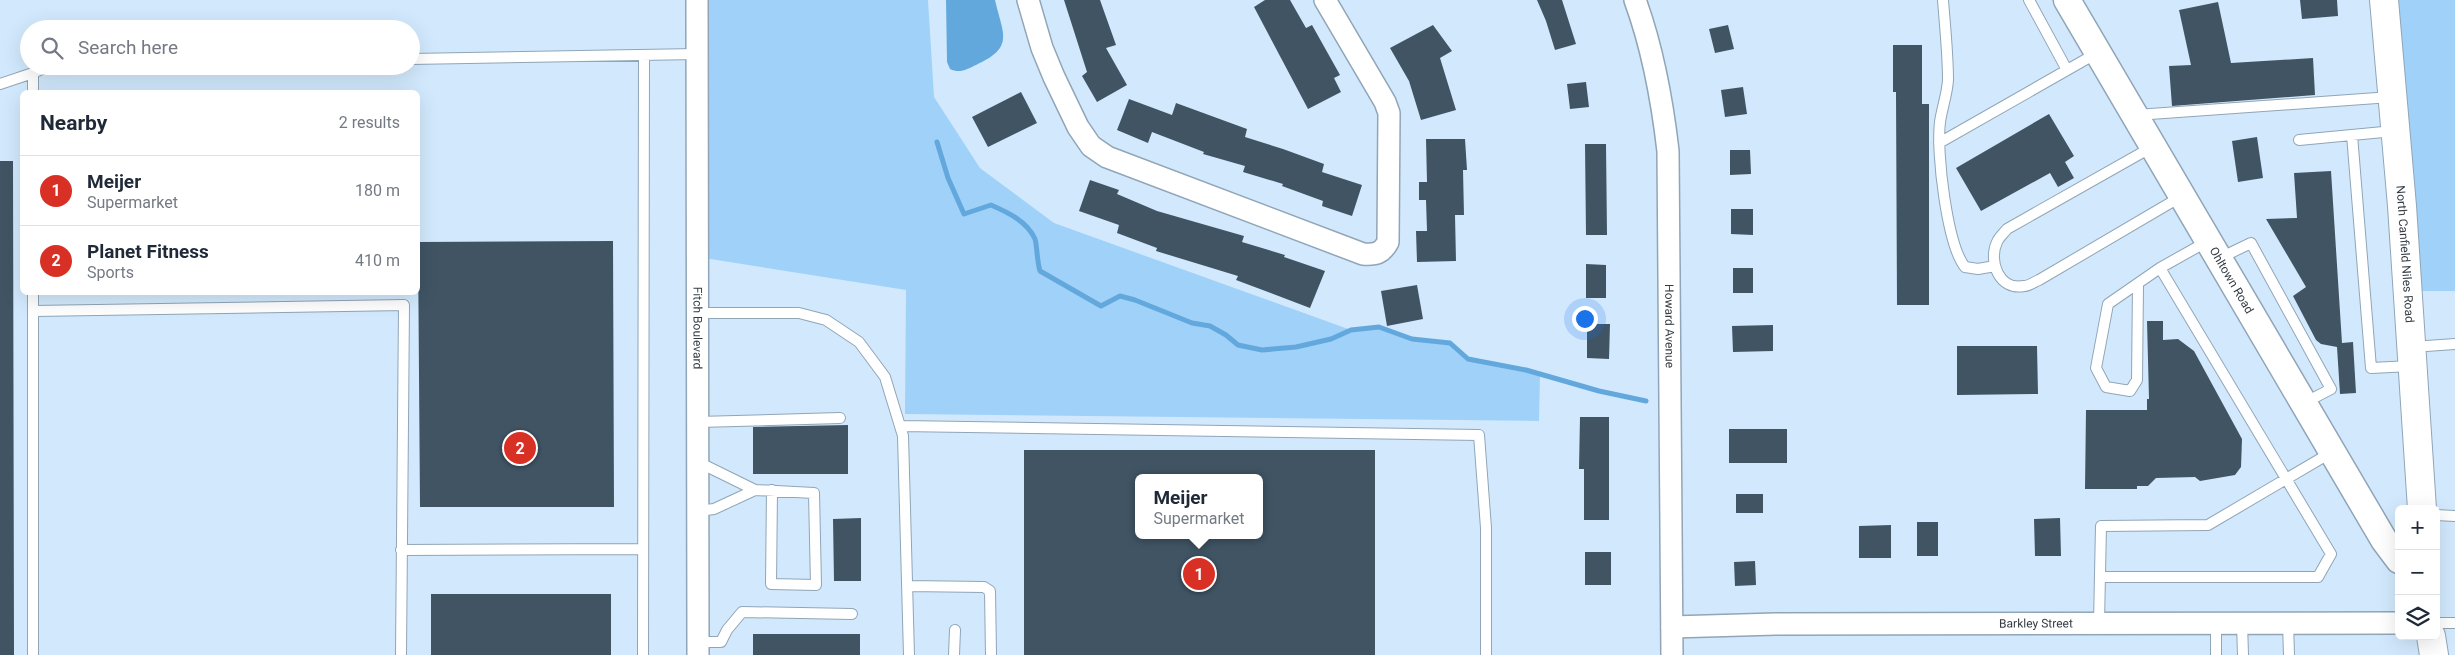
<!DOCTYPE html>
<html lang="en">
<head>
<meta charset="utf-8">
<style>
  :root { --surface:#fff; --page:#f6f6f7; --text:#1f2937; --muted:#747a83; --line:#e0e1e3; --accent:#d93025 }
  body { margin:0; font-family:Roboto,sans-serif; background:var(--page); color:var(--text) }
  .controls { position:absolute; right:15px; bottom:15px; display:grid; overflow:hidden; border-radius:8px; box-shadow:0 5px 20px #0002 }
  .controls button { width:45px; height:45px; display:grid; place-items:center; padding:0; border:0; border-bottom:1px solid var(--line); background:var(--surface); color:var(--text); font:25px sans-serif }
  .you { position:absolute; left:1584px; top:318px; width:18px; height:18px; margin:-12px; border:4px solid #fff; border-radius:50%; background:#1a73e8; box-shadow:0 0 0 8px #1a73e833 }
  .badge { display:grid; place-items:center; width:32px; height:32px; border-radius:50%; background:var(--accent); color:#fff; font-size:16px; font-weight:700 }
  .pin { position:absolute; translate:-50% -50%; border:2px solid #fff; box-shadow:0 1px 5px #0006 }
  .popup { position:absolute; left:1135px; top:474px; width:128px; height:65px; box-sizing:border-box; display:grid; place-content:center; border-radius:8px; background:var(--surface); filter:drop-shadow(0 1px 4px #0005); font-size:16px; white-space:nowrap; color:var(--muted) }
  .popup b { font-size:19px; color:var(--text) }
  .popup::after { content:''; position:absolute; left:50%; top:100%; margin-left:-10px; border:10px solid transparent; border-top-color:var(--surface) }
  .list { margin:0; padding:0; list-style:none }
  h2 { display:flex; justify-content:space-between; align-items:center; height:65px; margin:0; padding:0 20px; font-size:21px }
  h2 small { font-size:16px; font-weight:400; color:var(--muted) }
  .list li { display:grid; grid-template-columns:32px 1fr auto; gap:15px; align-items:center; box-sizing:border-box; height:70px; padding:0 20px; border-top:1px solid var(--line) }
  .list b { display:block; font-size:19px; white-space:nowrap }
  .list p { margin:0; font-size:16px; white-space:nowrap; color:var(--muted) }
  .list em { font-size:16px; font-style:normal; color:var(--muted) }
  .icon { flex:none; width:28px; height:28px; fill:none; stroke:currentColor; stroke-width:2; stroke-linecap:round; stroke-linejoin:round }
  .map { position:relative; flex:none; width:2455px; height:655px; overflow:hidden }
  .search { position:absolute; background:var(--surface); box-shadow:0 5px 20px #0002; left:20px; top:20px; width:400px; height:55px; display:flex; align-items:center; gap:12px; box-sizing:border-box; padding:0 18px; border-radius:28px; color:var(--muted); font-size:19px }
  .panel { position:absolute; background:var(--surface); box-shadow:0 5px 20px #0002; left:20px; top:90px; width:400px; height:205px; border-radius:8px }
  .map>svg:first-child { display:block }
  .green { fill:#a0d1f9 }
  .water { fill:#63a8dd }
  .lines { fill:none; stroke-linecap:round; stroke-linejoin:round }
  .stream { stroke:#63a8dd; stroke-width:5 }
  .building { fill:#405464; fill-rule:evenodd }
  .service-casing { stroke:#90a5b7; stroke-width:12 }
  .minor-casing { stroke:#90a5b7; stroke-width:24 }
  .tertiary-casing { stroke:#90a5b7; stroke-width:29 }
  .secondary-casing { stroke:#90a5b7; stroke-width:30 }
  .service { stroke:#fff; stroke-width:10 }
  .minor { stroke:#fff; stroke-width:21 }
  .tertiary { stroke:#fff; stroke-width:26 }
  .secondary { stroke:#fff; stroke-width:28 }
  .labels { text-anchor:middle; stroke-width:5; stroke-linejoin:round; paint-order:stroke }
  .street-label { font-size:12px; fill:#333c43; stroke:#fff }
</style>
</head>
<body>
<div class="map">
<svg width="2455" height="655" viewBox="0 0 2455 655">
  <rect width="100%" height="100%" fill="#d2e9fd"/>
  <!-- green -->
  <path class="green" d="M697,0H928L934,97L980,168L1054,223L1351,330L1379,327L1412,339L1450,343L1468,359L1540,374L1539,421L905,414L906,290L698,257Z
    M2384,0H2455V291H2407Z"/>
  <!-- water -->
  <path class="water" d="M946,0H995C1003,35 1015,47 976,65C967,69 960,74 950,69L947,62Z"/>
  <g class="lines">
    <!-- stream -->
    <path class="stream" d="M937,142L948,178L964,214L991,205C1007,212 1027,221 1035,239C1037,245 1037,262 1040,271L1101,306L1120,296L1135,300L1192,323L1210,326L1226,335L1238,345L1262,350L1296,347L1331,339L1351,330L1379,327L1412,339L1450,343L1468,359L1526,370L1599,391L1646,401"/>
  </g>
  <!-- building -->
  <path class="building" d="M1064,0H1100L1116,45L1106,48L1127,85L1097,102L1082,76L1087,72Z
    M1265,0H1290L1306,28L1312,25L1340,75L1334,78L1341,92L1308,109L1254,7Z
    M1537,0H1562L1576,44L1555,50L1546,21Z
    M2300,0H2337L2338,16L2302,19Z
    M2218,2L2231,63L2313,58L2315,95L2172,106L2169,66L2191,65L2179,10Z
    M1433,25L1452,51L1440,58L1456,110L1421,120L1409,81L1390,48Z
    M1728,25L1734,49L1715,53L1709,29Z
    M1893,45H1922V104H1929V305H1897L1896,92H1893Z
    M1586,82L1589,107L1570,109L1567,84Z
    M1743,87L1747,114L1725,117L1721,90Z
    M1021,92L1037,123L988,147L972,117Z
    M1129,99L1172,115L1176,103L1247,129L1245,137L1283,149L1324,164L1322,172L1362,185L1352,216L1322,206L1323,201L1282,186L1283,184L1243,172L1245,166L1203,154L1204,152L1152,132L1148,143L1117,130Z
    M2049,114L2074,156L2065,162L2074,178L2058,187L2050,173L1981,211L1956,168Z
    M2257,137L2263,178L2238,182L2232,141Z
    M1426,139H1465L1467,170H1463L1464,215H1455L1456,261L1417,262L1416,231H1427L1426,200H1419V182H1427Z
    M1585,144H1606L1607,235H1586Z
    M1730,150H1750L1751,174L1730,175Z
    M0,161H13L14,655H0Z
    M2331,171L2342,343L2353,342L2356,393L2340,394L2337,347L2321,344L2316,340L2293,296L2306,287L2266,219L2297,218L2294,173Z
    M1090,180L1119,190L1117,194L1157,211L1244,236L1242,242L1285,255L1284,257L1325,271L1310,308L1236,280L1238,276L1156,251L1157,248L1117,233L1119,225L1079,211Z
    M1731,209H1753V235L1731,234Z
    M613,241L614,507H420L418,242Z
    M1586,264L1606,265V298H1586Z
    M1733,268H1753V293H1733Z
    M1417,285L1423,319L1387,326L1381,291Z
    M2147,321H2163V340L2178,339L2194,351L2242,439L2241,467L2235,475L2200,481L2195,477L2156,478L2148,486H2137V489H2085L2086,410H2147V399H2149Z
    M1587,324H1610L1609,359L1587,358Z
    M1773,325V351L1733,352L1732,326Z
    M1957,346H2037L2038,394L1957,395Z
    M1580,417H1609V520H1584V469H1579Z
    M848,425V474H753V427Z
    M1729,429H1787V463H1729Z
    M1024,450H1375V655H1024ZM1139,478H1259V535H1139Z
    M1736,494H1763V513H1736Z
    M861,518V581H834L833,519Z
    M2060,518L2061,556H2035L2034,519Z
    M1917,522H1938V556H1917Z
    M1891,525V558H1859V526Z
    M1585,552H1611V585H1585Z
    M1755,561L1756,585L1735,586L1734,562Z
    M431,594H611V655H431Z
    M753,634H860V655H753Z"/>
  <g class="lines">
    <!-- service casing -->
    <g class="service-casing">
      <path id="service" d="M1943,0C1945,27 1948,54 1948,80C1947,95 1942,108 1940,122C1936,151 1947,245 1965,267L1978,269L1995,266
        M2029,0L2067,70
        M411,59L697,54
        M0,84L33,73
        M33,92V73L49,66
        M2136,115L2391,97
        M2352,135L2371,368L2411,366
        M2299,140L2394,131
        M1939,143L2097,53
        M2152,147L2007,229C2004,233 1999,237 1997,242C1988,261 1999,291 2024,286C2029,286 2034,282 2039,280L2182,196
        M2220,258L2251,243L2331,389L2304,403
        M2138,284L2137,380L2130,391L2106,387L2096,368L2108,304L2160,268
        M33,311L404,305L401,655
        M698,313H799L826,320L859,342L885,377L903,436L909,655
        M2412,347L2455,344
        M698,422L840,418
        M900,426L1479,435L1486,528V655
        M698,462L755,490L714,509L698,511
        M755,490L814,493L816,585L771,584L772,490
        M2436,515L2455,516
        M401,550L643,549
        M2100,577H2318L2331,554L2160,268L2208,241
        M908,586L984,587L990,591L991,655
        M2099,623L2101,526L2208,525L2332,452
        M2216,623V655
        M2242,623L2243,655
        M2288,623L2289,655
        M2436,623H2455
        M698,642H721L727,630L742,612L852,614
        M33,655V292
        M643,655L644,55
        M954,655L955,630"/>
    </g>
    <!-- minor casing -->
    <g class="minor-casing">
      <g id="minor">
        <path id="s1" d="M697,0L698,655"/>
        <path d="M1028,0L1042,48L1054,77L1078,127L1091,146L1107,157L1363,254C1376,255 1382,253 1388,242L1389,113L1385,102L1325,0"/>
        <path id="s2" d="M1635,0C1653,49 1662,99 1668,151L1672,655"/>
        <path id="s3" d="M1672,627L1776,624L2399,623"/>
      </g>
    </g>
    <!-- tertiary casing -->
    <g class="tertiary-casing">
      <g id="tertiary">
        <path id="s4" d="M2067,0L2384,540L2399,560"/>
      </g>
    </g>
    <!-- secondary casing -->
    <g class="secondary-casing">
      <g id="secondary">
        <path id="s5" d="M2384,0L2402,206L2422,509"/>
        <path d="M2431,636L2434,655"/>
      </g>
    </g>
    <!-- service -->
    <use href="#service" class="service"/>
    <!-- minor -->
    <use href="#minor" class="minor"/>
    <!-- tertiary -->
    <use href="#tertiary" class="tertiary"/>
    <!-- secondary -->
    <use href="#secondary" class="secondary"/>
  </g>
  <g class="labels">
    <!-- street labels -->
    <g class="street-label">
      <text dy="4" stroke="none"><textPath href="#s5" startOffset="255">North Canfield Niles Road</textPath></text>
      <text dy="4" stroke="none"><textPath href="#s4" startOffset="325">Ohltown Road</textPath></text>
      <text dy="4" stroke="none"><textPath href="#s2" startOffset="330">Howard Avenue</textPath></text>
      <text dy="4" stroke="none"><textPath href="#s1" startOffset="328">Fitch Boulevard</textPath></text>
      <text dy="4" stroke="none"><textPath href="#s3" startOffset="364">Barkley Street</textPath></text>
    </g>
  </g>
</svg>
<div class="controls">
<button>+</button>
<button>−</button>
<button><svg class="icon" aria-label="layers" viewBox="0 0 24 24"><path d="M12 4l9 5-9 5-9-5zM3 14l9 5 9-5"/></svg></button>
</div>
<div class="you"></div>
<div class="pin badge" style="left:1199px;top:574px">1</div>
<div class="popup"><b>Meijer</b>Supermarket</div>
<div class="pin badge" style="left:520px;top:448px">2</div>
<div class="search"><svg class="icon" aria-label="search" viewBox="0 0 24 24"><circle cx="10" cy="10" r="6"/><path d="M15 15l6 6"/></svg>Search here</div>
<section class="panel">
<h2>Nearby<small>2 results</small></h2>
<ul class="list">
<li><span class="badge">1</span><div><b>Meijer</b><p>Supermarket</p></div><em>180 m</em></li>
<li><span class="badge">2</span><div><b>Planet Fitness</b><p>Sports</p></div><em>410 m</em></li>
</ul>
</section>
</div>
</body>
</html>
